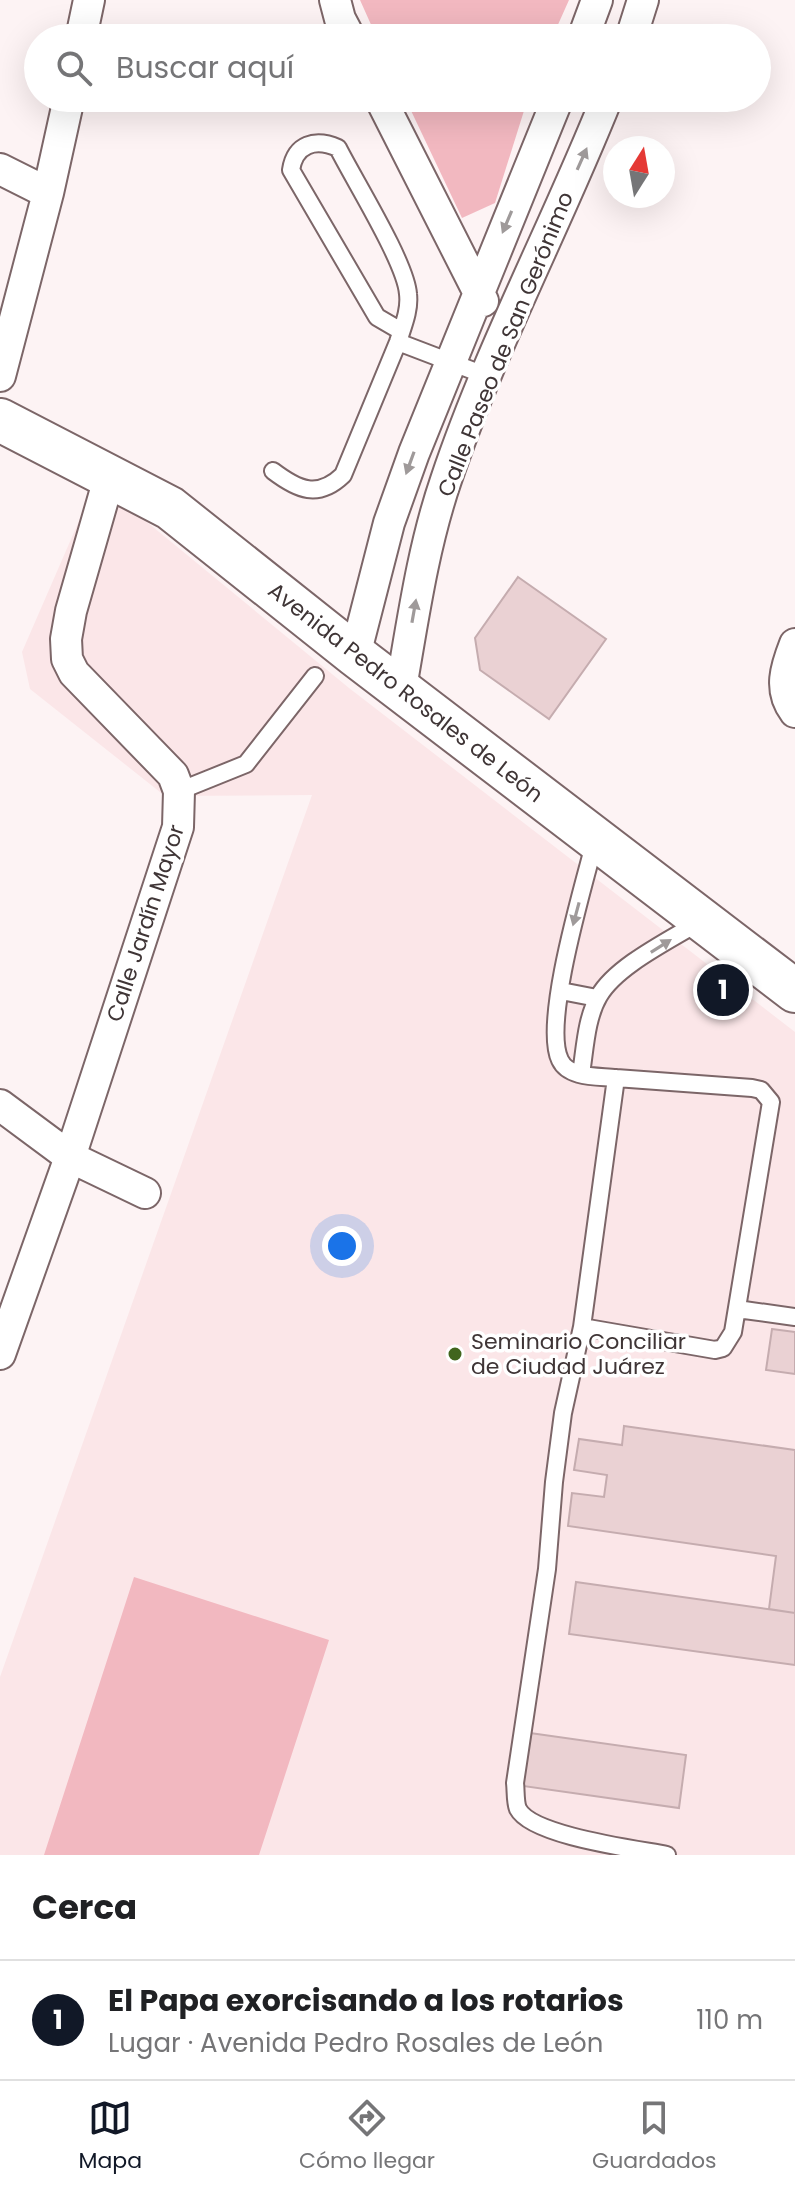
<!DOCTYPE html>
<html lang="es">
<head>
<meta charset="utf-8">
<style>
  :root { --surface:#fff; --page:#f2f2f2; --text:#202124; --muted:#757577; --line:#e0e0e0; --accent:#111827 }
  body { margin:0; font-family:Poppins,sans-serif; background:var(--page); color:var(--text) }
  .compass { position:absolute; left:603px; top:136px; width:72px; height:72px; border-radius:50%; background:var(--surface); box-shadow:0 8px 32px #0002; rotate:11deg }
  .you { position:absolute; left:342px; top:1246px; width:28px; height:28px; margin:-20px; border:6px solid #fff; border-radius:50%; background:#1a73e8; box-shadow:0 0 0 12px #1a73e833 }
  .badge { display:grid; place-items:center; width:52px; height:52px; border-radius:50%; background:var(--accent); color:#fff; font-size:26px; font-weight:700 }
  .pin { position:absolute; translate:-50% -50%; border:4px solid #fff; box-shadow:0 2px 8px #0006 }
  .list { margin:0; padding:0; list-style:none }
  h2 { display:flex; justify-content:space-between; align-items:center; height:104px; margin:0; padding:0 32px; font-size:34px }
  h2 small { font-size:26px; font-weight:400; color:var(--muted) }
  .list li { display:grid; grid-template-columns:52px 1fr auto; gap:24px; align-items:center; box-sizing:border-box; height:120px; padding:0 32px; border-top:2px solid var(--line) }
  .list b { display:block; font-size:30px; white-space:nowrap }
  .list p { margin:0; font-size:26px; white-space:nowrap; color:var(--muted) }
  .list em { font-size:26px; font-style:normal; color:var(--muted) }
  .icon { flex:none; width:44px; height:44px; fill:none; stroke:currentColor; stroke-width:2; stroke-linecap:round; stroke-linejoin:round }
  .map { position:relative; flex:none; width:795px; height:1855px; overflow:hidden }
  .search { position:absolute; background:var(--surface); box-shadow:0 8px 32px #0002; left:24px; right:24px; top:24px; height:88px; display:flex; align-items:center; gap:20px; box-sizing:border-box; padding:0 28px; border-radius:44px; color:var(--muted); font-size:30px }
  .sheet { height:224px; background:var(--surface) }
  nav { display:flex; justify-content:space-around; align-items:center; box-sizing:border-box; height:112px; border-top:2px solid var(--line); background:var(--surface); font-size:22px; color:var(--muted) }
  nav a { display:grid; justify-items:center; gap:4px }
  nav .on { color:var(--accent) }
  .map>svg:first-child { display:block }
  .built { fill:#fbe6e8 }
  .green { fill:#f2b8c0 }
  .building { fill:#ead1d3; stroke:#c5acaf; stroke-width:2 }
  .lines { fill:none; stroke-linecap:round; stroke-linejoin:round }
  .lane-casing { stroke:#7c6668; stroke-width:20 }
  .street-casing { stroke:#7c6668; stroke-width:34 }
  .secondary-casing { stroke:#7c6668; stroke-width:46 }
  .lane { stroke:#fff; stroke-width:16 }
  .street { stroke:#fff; stroke-width:30 }
  .secondary { stroke:#fff; stroke-width:42 }
  .oneway { fill:#9f9a9a }
  .poi-dot { fill:#41651d; stroke:#fff; stroke-width:3 }
  .labels { text-anchor:middle; stroke-width:7; stroke-linejoin:round; paint-order:stroke }
  .street-label { font-size:22px; fill:#3f3536; stroke:#fff }
  .poi-label { font-size:22px; fill:#3f3536; stroke:#fff; text-anchor:start }
</style>
</head>
<body>
<div class="map">
<svg width="795" height="1855" viewBox="0 0 795 1855">
  <rect width="100%" height="100%" fill="#fdf3f4"/>
  <!-- built -->
  <path class="built" d="M95,484L142,518L349,688L795,1032V1855H0V1677L312,795L165,796L30,689L22,652Z"/>
  <!-- green -->
  <path class="green" d="M360,0H569L552,38H377Z
    M405,98H528L495,203L462,218Z
    M134,1577L329,1640L259,1855H44Z"/>
  <!-- building -->
  <path class="building" d="M518,577L606,639L549,719L480,670L475,638Z
    M772,1329L795,1332V1374L766,1370Z
    M624,1426L795,1450V1613L769,1609L776,1556L568,1526L572,1493L604,1497L607,1475L574,1470L579,1439L622,1445Z
    M576,1582L795,1613V1665L569,1634Z
    M523,1732L686,1755L679,1808L516,1785Z"/>
  <g class="lines">
    <!-- lane casing -->
    <g class="lane-casing">
      <path id="lane" d="M398,342L487,376
        M273,471C298,490 318,499 343,475L398,342C403,326 410,310 408,294C406,263 354,180 338,148C315,138 295,144 291,170L377,317L401,331
        M179,791L246,764L315,676
        M595,841C584,884 542,1023 560,1060C569,1079 599,1076 616,1078L582,1327L715,1350L723,1348L733,1332L771,1102L761,1090L752,1088L616,1078
        M561,991L597,998
        M581,1074C585,1049 586,1018 599,996C616,966 670,940 699,922
        M737,1309L795,1317
        M582,1327L563,1413L554,1482L547,1569L515,1783C516,1790 515,1802 518,1809C532,1836 636,1849 667,1855"/>
    </g>
    <!-- street casing -->
    <g class="street-casing">
      <path id="street" d="M335,0L340,19L350,38
        M81,38L89,0
        M583,38L597,0
        M631,38L643,0
        M380,98L483,301
        M0,169L48,193
        M0,376L48,193L69,98
        M795,644C786,667 778,690 795,712
        M355,655L389,523L414,453L558,98
        M401,688C413,619 423,547 446,480C490,349 556,226 607,98
        M0,1105L70,1157L145,1193
        M0,1354L70,1157L178,827L179,791L173,775L74,673L67,659L66,639L71,611L110,475"/>
    </g>
    <!-- secondary casing -->
    <g class="secondary-casing">
      <path id="secondary" d="M0,420L170,508L355,655L795,991"/>
    </g>
    <!-- lane -->
    <use href="#lane" class="lane"/>
    <!-- street -->
    <use href="#street" class="street"/>
    <!-- secondary -->
    <use href="#secondary" class="secondary"/>
  </g>
  <!-- one-way arrows -->
  <defs><path id="oneway-solid" d="M-6-.8H1V-3.2L6.5 0L1 3.2V.8H-6Z" transform="scale(2)"/></defs>
  <g class="oneway">
    <use href="#oneway-solid" transform="translate(582 159) rotate(-66)"/>
    <use href="#oneway-solid" transform="translate(507 222) rotate(113)"/>
    <use href="#oneway-solid" transform="translate(410 463) rotate(110)"/>
    <use href="#oneway-solid" transform="translate(414 611) rotate(-80)"/>
    <use href="#oneway-solid" transform="translate(576 914) rotate(105)"/>
    <use href="#oneway-solid" transform="translate(661 946) rotate(-32)"/>
  </g>
  <!-- markers -->
  <circle class="poi-dot" cx="455" cy="1354" r="8"/>
  <g class="labels">
    <!-- street labels -->
    <g class="street-label">
      <text transform="translate(505 344) rotate(-68)" y="8">Calle Paseo de San Gerónimo</text>
      <text transform="translate(406 692) rotate(38)" y="8">Avenida Pedro Rosales de León</text>
      <text transform="translate(145 923) rotate(-72)" y="8">Calle Jardín Mayor</text>
    </g>
    <!-- poi labels -->
    <g class="poi-label">
      <text x="471" y="1349">Seminario Conciliar<tspan x="471" dy="25">de Ciudad Juárez</tspan></text>
    </g>
  </g>
</svg>
<svg class="compass" viewBox="-18 -18 36 36"><path d="M0-13l5 13h-10z" fill="#e53935"/><path d="M0 13l5-13h-10z" fill="#757577"/></svg>
<div class="you"></div>
<div class="pin badge" style="left:723px;top:990px">1</div>
<div class="search"><svg class="icon" aria-label="search" viewBox="0 0 24 24"><circle cx="10" cy="10" r="6"/><path d="M15 15l6 6"/></svg>Buscar aquí</div>
</div>
<section class="sheet">
<h2>Cerca<small></small></h2>
<ul class="list">
<li><span class="badge">1</span><div><b>El Papa exorcisando a los rotarios</b><p>Lugar · Avenida Pedro Rosales de León</p></div><em>110 m</em></li>
</ul>
</section>
<nav>
<a class="on"><svg class="icon" aria-label="map" viewBox="0 0 24 24"><path d="M3 6l6-2 6 2 6-2v14l-6 2-6-2-6 2zM9 4v14M15 6v14"/></svg>Mapa</a>
<a><svg class="icon" aria-label="directions" viewBox="0 0 24 24"><path d="M12 3l9 9-9 9-9-9zM9 14v-3h6M13 9l2 2-2 2"/></svg>Cómo llegar</a>
<a><svg class="icon" aria-label="saved" viewBox="0 0 24 24"><path d="M7 4h10v16l-5-4-5 4z"/></svg>Guardados</a>
</nav>
</body>
</html>
